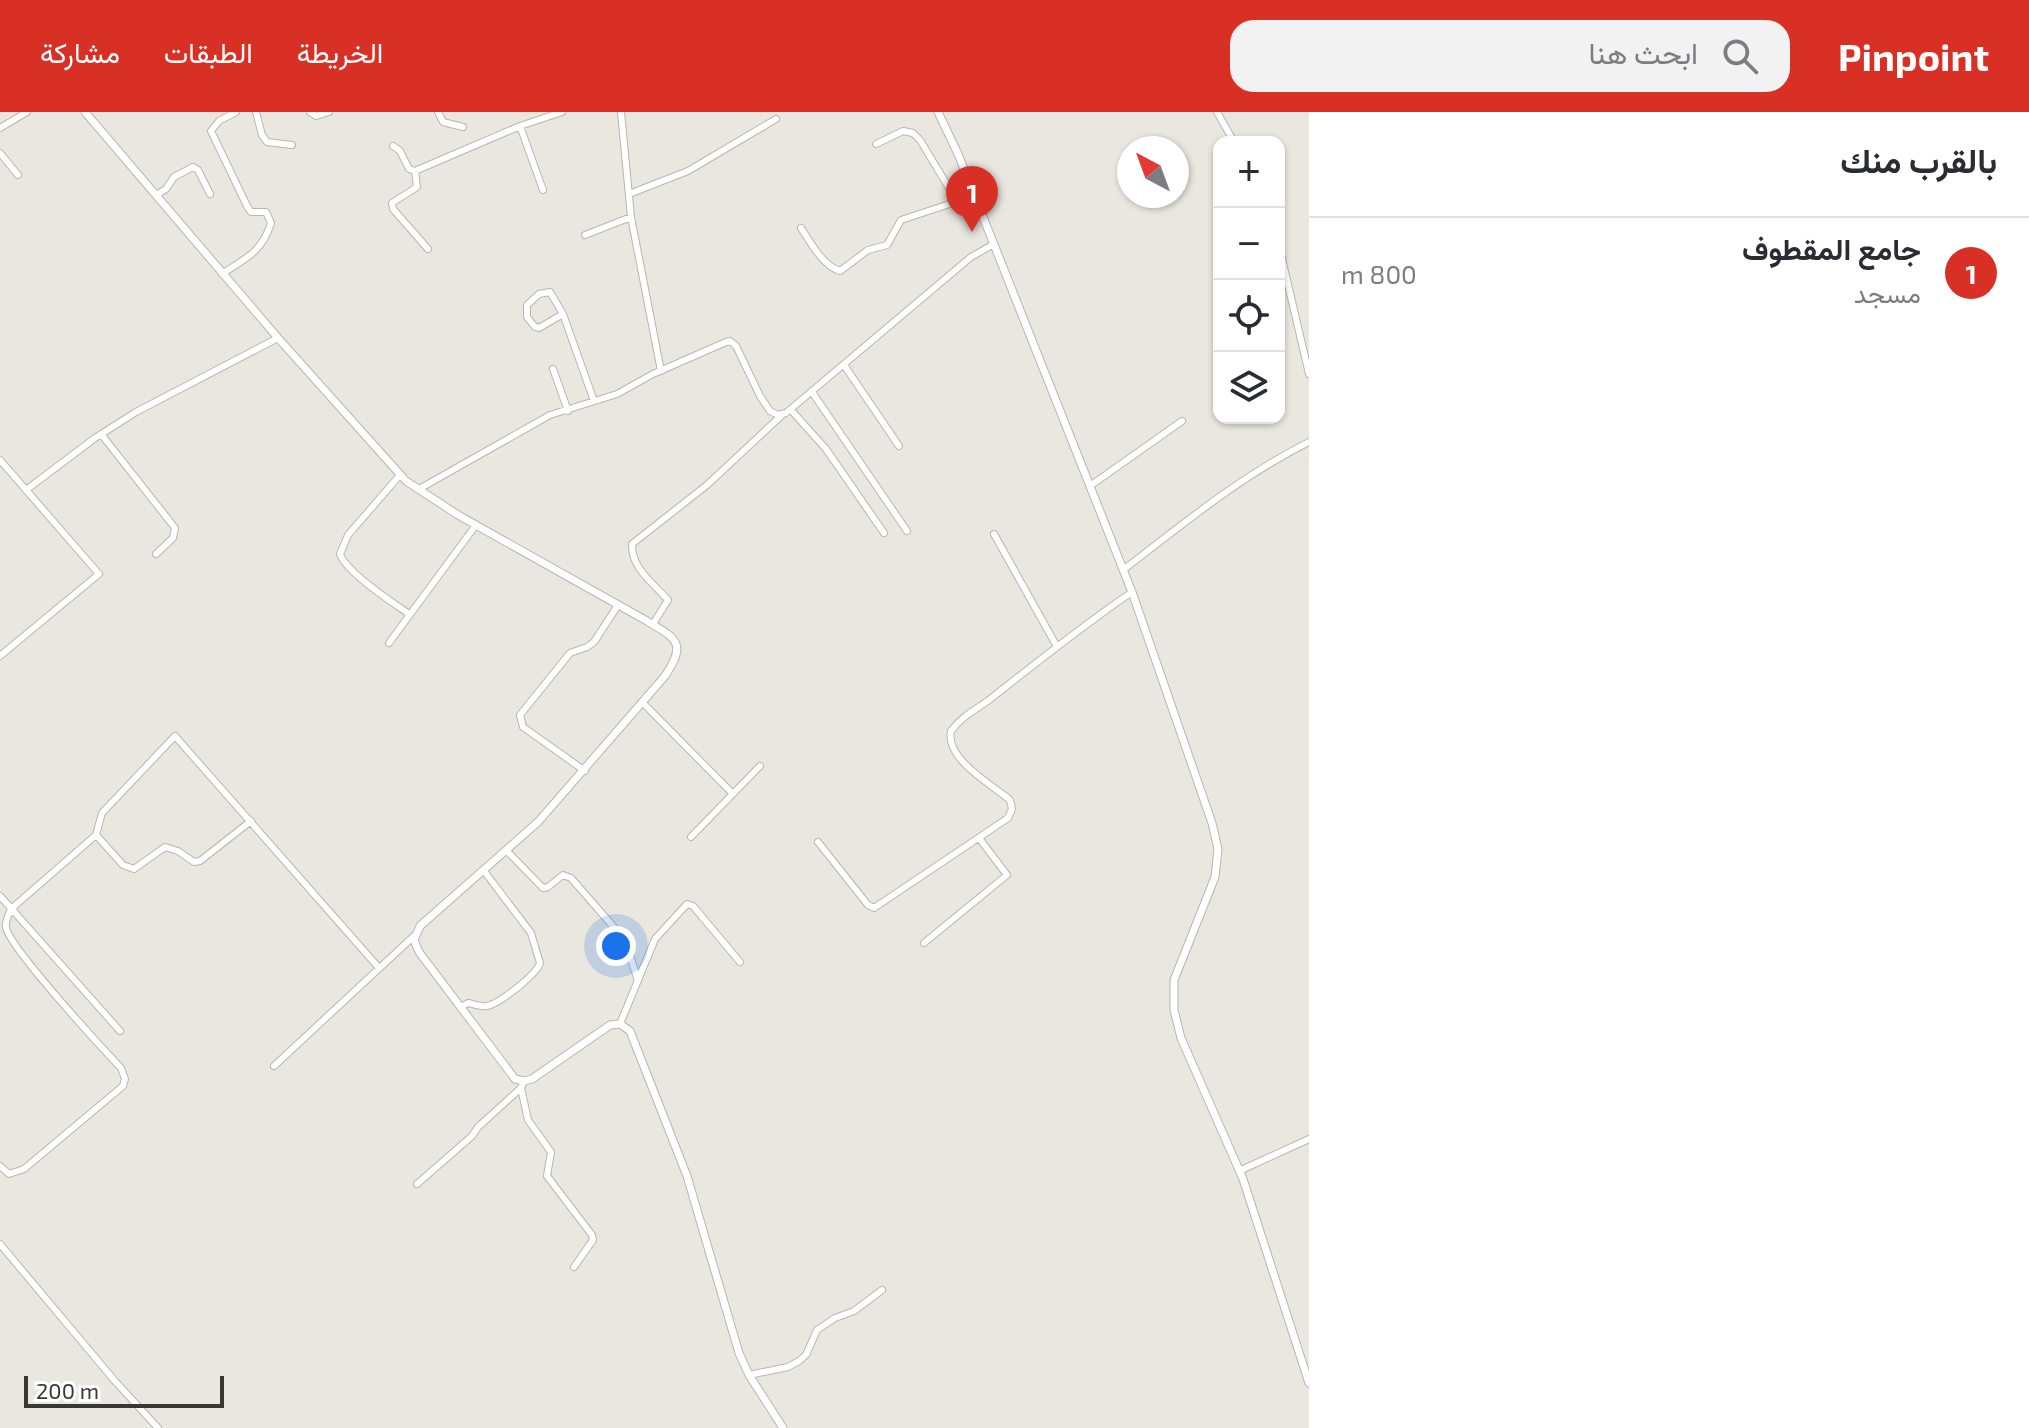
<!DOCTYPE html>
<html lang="ar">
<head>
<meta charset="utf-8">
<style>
  :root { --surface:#fff; --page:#f2f2f3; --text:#2b2b33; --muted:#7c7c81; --line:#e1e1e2; --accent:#d93025 }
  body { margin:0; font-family:"Exo 2",Vazirmatn,sans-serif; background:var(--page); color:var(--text); direction:rtl }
  .controls { position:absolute; right:24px; top:24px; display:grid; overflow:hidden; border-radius:16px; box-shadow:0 2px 6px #0004 }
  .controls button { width:72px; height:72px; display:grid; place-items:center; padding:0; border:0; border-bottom:2px solid var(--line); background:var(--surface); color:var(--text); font:40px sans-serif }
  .compass { position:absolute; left:1117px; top:24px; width:72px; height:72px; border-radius:50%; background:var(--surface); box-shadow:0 2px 6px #0004; rotate:319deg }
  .scale { position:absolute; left:24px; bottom:20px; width:200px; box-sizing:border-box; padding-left:8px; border:4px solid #383734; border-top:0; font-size:22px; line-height:28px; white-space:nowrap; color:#383734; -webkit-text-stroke:6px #fff; paint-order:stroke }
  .you { position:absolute; left:616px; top:834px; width:28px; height:28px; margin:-20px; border:6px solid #fff; border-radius:50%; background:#1a73e8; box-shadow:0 0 0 12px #1a73e833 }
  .badge { display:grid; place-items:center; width:52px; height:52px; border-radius:50%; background:var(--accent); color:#fff; font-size:26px; font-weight:700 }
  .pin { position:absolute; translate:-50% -66px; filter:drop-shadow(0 2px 4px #0008) }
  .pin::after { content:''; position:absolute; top:42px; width:28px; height:24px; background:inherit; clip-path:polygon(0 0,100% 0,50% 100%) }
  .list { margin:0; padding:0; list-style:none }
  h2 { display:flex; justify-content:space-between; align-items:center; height:104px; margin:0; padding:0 32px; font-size:34px }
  h2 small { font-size:26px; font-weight:400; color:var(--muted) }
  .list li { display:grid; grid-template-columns:52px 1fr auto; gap:24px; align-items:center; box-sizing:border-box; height:112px; padding:0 32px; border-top:2px solid var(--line) }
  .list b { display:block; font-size:30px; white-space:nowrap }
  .list p { margin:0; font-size:26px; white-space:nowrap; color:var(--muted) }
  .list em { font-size:26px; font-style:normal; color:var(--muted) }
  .icon { flex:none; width:44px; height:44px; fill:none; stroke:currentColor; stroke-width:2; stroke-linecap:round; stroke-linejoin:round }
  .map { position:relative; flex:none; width:1309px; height:1316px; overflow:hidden; direction:ltr }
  header { display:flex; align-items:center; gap:48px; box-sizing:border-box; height:112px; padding:0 40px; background:var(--accent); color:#fff }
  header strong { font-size:38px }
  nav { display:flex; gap:44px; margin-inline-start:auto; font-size:28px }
  .search { width:560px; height:72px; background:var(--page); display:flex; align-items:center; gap:20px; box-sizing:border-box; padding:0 28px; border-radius:24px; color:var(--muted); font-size:30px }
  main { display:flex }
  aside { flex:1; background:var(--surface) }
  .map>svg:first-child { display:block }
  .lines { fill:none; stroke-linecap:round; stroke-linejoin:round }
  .minor-casing { stroke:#b8b7ae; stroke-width:8 }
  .tertiary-casing { stroke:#b8b7ae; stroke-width:9 }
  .minor { stroke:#fff; stroke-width:6 }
  .tertiary { stroke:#fff; stroke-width:7 }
</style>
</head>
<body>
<header>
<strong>Pinpoint</strong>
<div class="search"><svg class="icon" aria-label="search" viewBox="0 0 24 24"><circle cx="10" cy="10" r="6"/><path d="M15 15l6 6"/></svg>ابحث هنا</div>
<nav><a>الخريطة</a><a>الطبقات</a><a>مشاركة</a></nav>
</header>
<main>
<aside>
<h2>بالقرب منك<small></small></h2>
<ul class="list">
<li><span class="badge">1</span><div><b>جامع المقطوف</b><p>مسجد</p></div><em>800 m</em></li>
</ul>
</aside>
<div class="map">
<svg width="1309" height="1316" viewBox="0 0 1309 1316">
  <rect width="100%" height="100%" fill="#e9e7df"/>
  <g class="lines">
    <!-- minor casing -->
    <g class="minor-casing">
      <path id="minor" d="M256,0L262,23L267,30L292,33
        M310,0L316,4L329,0
        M438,0L443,10L463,15
        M621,0L631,105L661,259
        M1217,0L1234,30
        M520,14L543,78
        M0,16L27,0
        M876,32L903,19L913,21L920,28L952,81L971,76
        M393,34L400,39L409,57L415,59L520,14L562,0
        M0,41L18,63
        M415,59L417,75L392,91L393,97L428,137
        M629,82L688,59L776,7
        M156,83L166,77L174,65L193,55L198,58L210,82
        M801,116C811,131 823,154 840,159L868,138L887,133L901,108L974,84
        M585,123L631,105
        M1279,134L1309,262
        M222,162C246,146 262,140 271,111L266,100H251L247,94L211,19L219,9L236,0
        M563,202L539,216L535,215L527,205V193L539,182L550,180L563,202L594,289
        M844,253L899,334
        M553,257L568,299
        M812,280L907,419
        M791,298L826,337L884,421
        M101,322L175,416L173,426L156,442
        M0,348L99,462L0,544
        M400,363L348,423L340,442C346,460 392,490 409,502
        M1090,374L1182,309
        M419,377L550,303L617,282L653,262L726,230L730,229L736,234L760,284L770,299L778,303L786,301L971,145L992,133
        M26,378L95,326L136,300L278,226
        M994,422L1056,533
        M1123,458C1183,412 1241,364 1309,330
        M653,512L668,488C653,471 631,456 632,432L707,373L782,303
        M389,531L476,413
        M643,591L733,682
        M585,659L523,615L520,603L570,541L587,535L594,530L618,493
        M96,723L123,753L134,757L165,735L178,739L194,750L200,749L251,709
        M691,725L760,654
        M818,730L868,793L874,796L1008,706L1012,697L1010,688C991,672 945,647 951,619C961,605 975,598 989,588C1036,551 1082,514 1132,480
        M507,739L543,776L548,775L563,763L571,766L625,828L638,869
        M0,784L120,919
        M924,831L1007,763L979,726
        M461,895L468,891C474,892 480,895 487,894C499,892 537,862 540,851L531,821L484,759
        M620,912L655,827L687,792L693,794L740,850
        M274,954L414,824
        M524,969L521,976L528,1008L551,1040L547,1064L592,1123L593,1128L574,1155
        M0,1054L9,1062L24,1057L123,974L125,967L121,956C102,936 8,834 6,815C5,809 9,802 11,797L96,723L102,701L175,624L379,856
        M1239,1059L1309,1027
        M417,1072L472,1024L478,1015L521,976
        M0,1132L114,1268L158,1316
        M749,1263L788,1255L799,1249L806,1243L817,1218L835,1206L854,1199L882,1178"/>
    </g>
    <!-- tertiary casing -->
    <g class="tertiary-casing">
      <path id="tertiary" d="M85,0L278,226L406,369L458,403L647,509C677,527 687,531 665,564L538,710L420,814L414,828L419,840L515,967L524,969L532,967L610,913L620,912L630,919L687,1064L739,1241L749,1263L783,1316
        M938,0L958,42L1132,480L1212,711L1218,737L1215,765L1174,868V898L1181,926L1243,1067L1309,1271"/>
    </g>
    <!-- minor -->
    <use href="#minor" class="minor"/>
    <!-- tertiary -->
    <use href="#tertiary" class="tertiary"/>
  </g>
</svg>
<div class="controls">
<button>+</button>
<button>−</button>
<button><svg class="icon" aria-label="locate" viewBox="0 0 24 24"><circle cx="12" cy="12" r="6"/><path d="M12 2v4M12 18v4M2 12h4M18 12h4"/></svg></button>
<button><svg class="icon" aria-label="layers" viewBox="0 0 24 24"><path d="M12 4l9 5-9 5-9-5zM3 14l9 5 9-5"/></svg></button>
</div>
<svg class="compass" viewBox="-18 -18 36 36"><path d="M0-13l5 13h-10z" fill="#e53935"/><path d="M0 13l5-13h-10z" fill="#7c7c81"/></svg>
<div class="scale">200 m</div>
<div class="you"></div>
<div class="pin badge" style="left:972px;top:120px">1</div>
</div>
</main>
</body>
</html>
